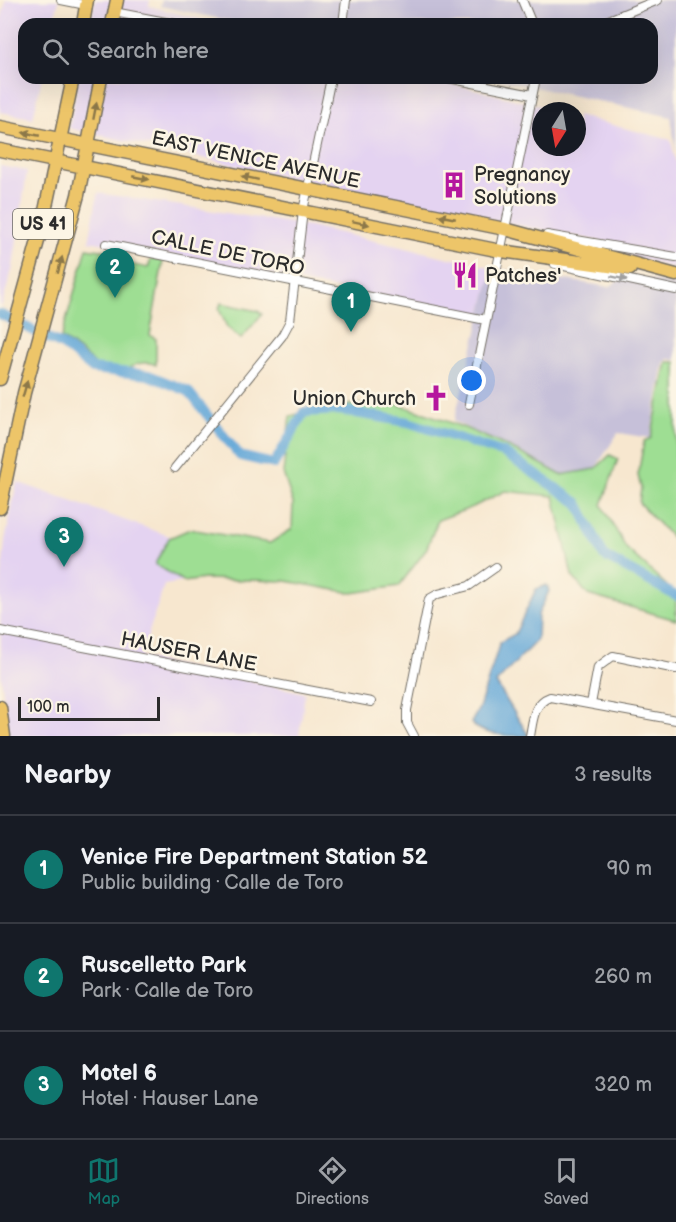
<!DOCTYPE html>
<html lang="en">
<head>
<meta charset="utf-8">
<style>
  :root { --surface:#171b24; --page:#242831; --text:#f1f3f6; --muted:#9ea1a6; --line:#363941; --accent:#0f766e }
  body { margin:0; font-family:"Balsamiq Sans",sans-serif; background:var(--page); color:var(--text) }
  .compass { position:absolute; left:532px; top:102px; width:54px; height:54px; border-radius:50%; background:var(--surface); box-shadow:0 6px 24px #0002; rotate:191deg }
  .scale { position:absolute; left:18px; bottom:15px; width:142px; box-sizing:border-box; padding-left:6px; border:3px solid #2b2b2b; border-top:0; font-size:16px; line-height:21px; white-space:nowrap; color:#2b2b2b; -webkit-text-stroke:4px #fcf5e5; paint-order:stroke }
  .you { position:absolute; left:472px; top:381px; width:21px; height:21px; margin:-15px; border:4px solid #fff; border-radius:50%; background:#1a73e8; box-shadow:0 0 0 9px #1a73e833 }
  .badge { display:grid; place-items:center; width:39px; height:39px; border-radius:50%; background:var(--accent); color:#fff; font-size:20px; font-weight:700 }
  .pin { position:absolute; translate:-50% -50px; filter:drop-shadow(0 2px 3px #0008) }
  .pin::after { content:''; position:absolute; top:32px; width:21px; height:18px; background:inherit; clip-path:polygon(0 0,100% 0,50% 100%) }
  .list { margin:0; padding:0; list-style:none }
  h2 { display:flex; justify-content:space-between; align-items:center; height:78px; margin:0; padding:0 24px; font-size:26px }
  h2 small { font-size:20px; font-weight:400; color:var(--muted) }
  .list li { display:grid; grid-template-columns:39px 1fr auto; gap:18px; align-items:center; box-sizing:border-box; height:108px; padding:0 24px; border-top:2px solid var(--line) }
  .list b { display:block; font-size:22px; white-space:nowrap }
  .list p { margin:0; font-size:20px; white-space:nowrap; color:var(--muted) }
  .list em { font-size:20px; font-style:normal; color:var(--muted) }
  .icon { flex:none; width:33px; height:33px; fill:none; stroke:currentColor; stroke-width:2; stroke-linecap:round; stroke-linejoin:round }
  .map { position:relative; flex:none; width:676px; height:736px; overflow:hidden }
  .search { position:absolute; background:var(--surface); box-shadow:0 6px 24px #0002; left:18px; right:18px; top:18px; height:66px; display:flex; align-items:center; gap:15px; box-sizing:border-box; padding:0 21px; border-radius:18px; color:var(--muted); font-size:22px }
  .sheet { height:402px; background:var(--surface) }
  nav { display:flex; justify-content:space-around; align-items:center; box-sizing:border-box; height:84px; border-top:2px solid var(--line); background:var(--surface); font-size:16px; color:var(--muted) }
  nav a { display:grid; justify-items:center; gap:3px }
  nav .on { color:var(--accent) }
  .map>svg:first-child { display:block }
  .built { fill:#e4d3f1 }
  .industrial { fill:#c6c0d9 }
  .green { fill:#9ede93; stroke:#64845f; stroke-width:1.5 }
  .water { fill:#63a7d8; stroke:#476982; stroke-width:1.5 }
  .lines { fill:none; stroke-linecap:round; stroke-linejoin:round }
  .canal { stroke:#63a7d8; stroke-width:10 }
  .minor-casing { stroke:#726d64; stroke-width:10 }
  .primary-casing { stroke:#726d64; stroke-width:15 }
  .minor { stroke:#fff; stroke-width:8 }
  .primary { stroke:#edc569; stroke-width:12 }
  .oneway { fill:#8c784a }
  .oneway2 { fill:#a0a0a0 }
  .labels { text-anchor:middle; stroke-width:5; stroke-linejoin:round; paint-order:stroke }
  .shield { fill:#fcf5e5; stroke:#6a6863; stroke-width:1.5 }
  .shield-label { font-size:18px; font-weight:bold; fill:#2b2b2b }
  .street-label { font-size:20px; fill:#2b2b2b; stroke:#fcf5e5 }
  .poi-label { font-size:20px; fill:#2b2b2b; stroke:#fcf5e5; text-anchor:start }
</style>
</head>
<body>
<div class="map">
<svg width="676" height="736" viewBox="0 0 676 736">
  <rect width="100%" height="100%" fill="#fcf5e5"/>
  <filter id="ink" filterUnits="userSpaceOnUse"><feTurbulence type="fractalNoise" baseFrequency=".0167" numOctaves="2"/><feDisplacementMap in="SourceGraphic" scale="12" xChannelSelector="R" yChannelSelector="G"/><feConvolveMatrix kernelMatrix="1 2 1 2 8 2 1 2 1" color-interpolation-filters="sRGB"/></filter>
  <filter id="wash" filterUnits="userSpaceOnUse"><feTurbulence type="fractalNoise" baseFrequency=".008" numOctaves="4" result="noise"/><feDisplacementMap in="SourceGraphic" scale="24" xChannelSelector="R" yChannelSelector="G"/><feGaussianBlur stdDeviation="1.35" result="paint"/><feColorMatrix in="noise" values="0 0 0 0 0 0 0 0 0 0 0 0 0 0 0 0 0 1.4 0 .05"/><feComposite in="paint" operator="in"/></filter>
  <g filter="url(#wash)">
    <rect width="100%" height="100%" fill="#f7e7cf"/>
    <!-- built -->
    <path class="built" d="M6,0H59L53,24H24V78H42L33,118L0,112V24Z
      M95,0H111L107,24H90Z
      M121,0H150L149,6L219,24H117Z
      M78,78H96L85,132L69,128Z
      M106,78H430L559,111H541V147H577V116L671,140L676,165V269L628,256L619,245L373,196L95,134Z
      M0,166L27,171L13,267L0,311Z
      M98,193L309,226L493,268L480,318L191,259L89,241Z
      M17,482L172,537L155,564L184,582L164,585L141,657L305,693L299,736H9L1,676L0,598L5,540Z"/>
    <!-- industrial -->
    <path class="industrial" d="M162,0H676V152L671,117L493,78H652V24H244L160,6Z
      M493,268L609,287L627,275L676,285V360L668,359L664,363L650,438L618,433L595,469L561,475L454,421Z"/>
    <!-- green -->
    <path class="green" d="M87,248L108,251L109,260L148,268L151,259L163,261L150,335L156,339V365C146,360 132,364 125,372C98,377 98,365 81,352C75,347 68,342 61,338Z
      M221,303L258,311L262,314L241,339L227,327L219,309Z
      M667,362H676V542L639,503L641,488L638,475L644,441L651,438Z
      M397,404C456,422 508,444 561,475L595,469L610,455L618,459L602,505L626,548L676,594V620L588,595L572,576L554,496L505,491L473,507L438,520L426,550L399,586L352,593L286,581L204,579L184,582L155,564L169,538L190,529L270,543L292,529L293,503L283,473L290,416L335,405Z"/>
    <!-- water -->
    <path class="water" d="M547,585L549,591L538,615L537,640L496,683L529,736C511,736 481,736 471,723L479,708L500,642L515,634L536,589Z"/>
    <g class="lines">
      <!-- canal -->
      <path class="canal" d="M0,314L64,346L93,369L148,375L188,391L240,456L274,464L304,412L339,410L408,422L504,453L578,503L604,556L676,596"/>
    </g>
  </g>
  <g filter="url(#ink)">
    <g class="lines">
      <!-- minor casing -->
      <g class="minor-casing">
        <path id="minor" d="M61,0L86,5
          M522,0L532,24
          M114,12L176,24
          M343,24L346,0
          M599,24L658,0
          M448,78L532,95
          M547,235L676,257
          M106,244L486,320
          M555,264L676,290
          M469,404L536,78
          M175,468L282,336L290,321L303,211L331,78
          M0,631L371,702
          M591,704L598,667L613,656L676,669
          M414,736L407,723V710L429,599L438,594L469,586L496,567
          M530,736C533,721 533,703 550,697L676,720"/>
      </g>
      <!-- primary casing -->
      <g class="primary-casing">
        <path id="primary" d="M83,24L87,0
          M112,24L117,0
          M0,127L505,229L676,275
          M0,150L501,251L630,269
          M0,379L41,230L73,78
          M0,508L24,393L78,195L101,78
          M0,707L4,736"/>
      </g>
      <!-- minor -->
      <use href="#minor" class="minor"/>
      <!-- primary -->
      <use href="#primary" class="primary"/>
    </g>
    <!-- one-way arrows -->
    <defs><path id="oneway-solid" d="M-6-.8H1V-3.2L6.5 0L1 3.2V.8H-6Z" transform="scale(1.5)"/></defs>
    <g class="oneway">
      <use href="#oneway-solid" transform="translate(95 111) rotate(-79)"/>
      <use href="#oneway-solid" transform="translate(31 134) rotate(-169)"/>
      <use href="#oneway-solid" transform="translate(141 178) rotate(11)"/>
      <use href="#oneway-solid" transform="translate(250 178) rotate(-168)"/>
      <use href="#oneway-solid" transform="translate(447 217) rotate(-169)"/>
      <use href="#oneway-solid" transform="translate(361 223) rotate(12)"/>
      <use href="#oneway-solid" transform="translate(60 265) rotate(-75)"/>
      <use href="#oneway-solid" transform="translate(25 389) rotate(-74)"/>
    </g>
    <use class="oneway2" href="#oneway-solid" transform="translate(619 278) rotate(12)"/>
  </g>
  <!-- icons -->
  <defs>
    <g id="building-bare" transform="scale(2.07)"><path d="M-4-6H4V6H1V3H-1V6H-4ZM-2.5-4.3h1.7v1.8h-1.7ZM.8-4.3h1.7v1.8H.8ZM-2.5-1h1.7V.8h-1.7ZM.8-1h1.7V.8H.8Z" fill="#b5179e" stroke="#fcf5e5" stroke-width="2.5" paint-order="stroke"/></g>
    <g id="restaurant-bare" transform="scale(2.07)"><path d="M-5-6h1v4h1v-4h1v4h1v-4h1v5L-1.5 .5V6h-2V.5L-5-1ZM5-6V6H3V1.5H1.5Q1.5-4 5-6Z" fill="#b5179e" stroke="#fcf5e5" stroke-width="2.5" paint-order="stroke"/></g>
    <g id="church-bare" transform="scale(2.07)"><path d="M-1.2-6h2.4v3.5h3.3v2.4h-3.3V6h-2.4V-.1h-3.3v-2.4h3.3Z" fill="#b5179e" stroke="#fcf5e5" stroke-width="2.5" paint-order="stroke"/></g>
  </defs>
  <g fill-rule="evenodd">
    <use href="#building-bare" x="454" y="185"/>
    <use href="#restaurant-bare" x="465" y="275"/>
    <use href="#church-bare" x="436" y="398"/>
  </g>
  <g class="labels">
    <!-- shield labels -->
    <rect class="shield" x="13" y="209" width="60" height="30" rx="4.5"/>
    <g class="shield-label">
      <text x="43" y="230">US 41</text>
    </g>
    <!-- street labels -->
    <g class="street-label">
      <text transform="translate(256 159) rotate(12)" y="7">EAST VENICE AVENUE</text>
      <text transform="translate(228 252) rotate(12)" y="7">CALLE DE TORO</text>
      <text transform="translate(189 651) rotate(11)" y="7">HAUSER LANE</text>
    </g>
    <!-- poi labels -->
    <g class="poi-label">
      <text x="474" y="181">Pregnancy<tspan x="474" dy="23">Solutions</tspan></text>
      <text x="485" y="282">Patches'</text>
      <text x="416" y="405" text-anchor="end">Union Church</text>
    </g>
  </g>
</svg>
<svg class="compass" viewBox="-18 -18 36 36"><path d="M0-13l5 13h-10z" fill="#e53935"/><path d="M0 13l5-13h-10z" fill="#9ea1a6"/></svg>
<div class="scale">100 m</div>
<div class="you"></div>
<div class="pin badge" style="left:351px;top:332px">1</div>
<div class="pin badge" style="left:115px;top:298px">2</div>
<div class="pin badge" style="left:64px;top:567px">3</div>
<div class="search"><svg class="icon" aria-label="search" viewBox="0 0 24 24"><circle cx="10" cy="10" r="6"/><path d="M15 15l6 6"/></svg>Search here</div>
</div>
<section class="sheet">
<h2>Nearby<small>3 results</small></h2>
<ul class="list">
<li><span class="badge">1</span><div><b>Venice Fire Department Station 52</b><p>Public building · Calle de Toro</p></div><em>90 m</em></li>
<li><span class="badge">2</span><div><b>Ruscelletto Park</b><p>Park · Calle de Toro</p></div><em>260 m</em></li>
<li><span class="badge">3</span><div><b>Motel 6</b><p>Hotel · Hauser Lane</p></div><em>320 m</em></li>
</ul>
</section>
<nav>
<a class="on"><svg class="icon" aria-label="map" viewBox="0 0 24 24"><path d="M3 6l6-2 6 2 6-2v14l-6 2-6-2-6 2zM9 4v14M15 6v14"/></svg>Map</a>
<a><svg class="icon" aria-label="directions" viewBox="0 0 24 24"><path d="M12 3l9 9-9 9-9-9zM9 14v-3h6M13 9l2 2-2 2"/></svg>Directions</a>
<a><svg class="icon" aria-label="saved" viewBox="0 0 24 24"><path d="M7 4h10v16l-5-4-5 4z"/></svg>Saved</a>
</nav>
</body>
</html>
